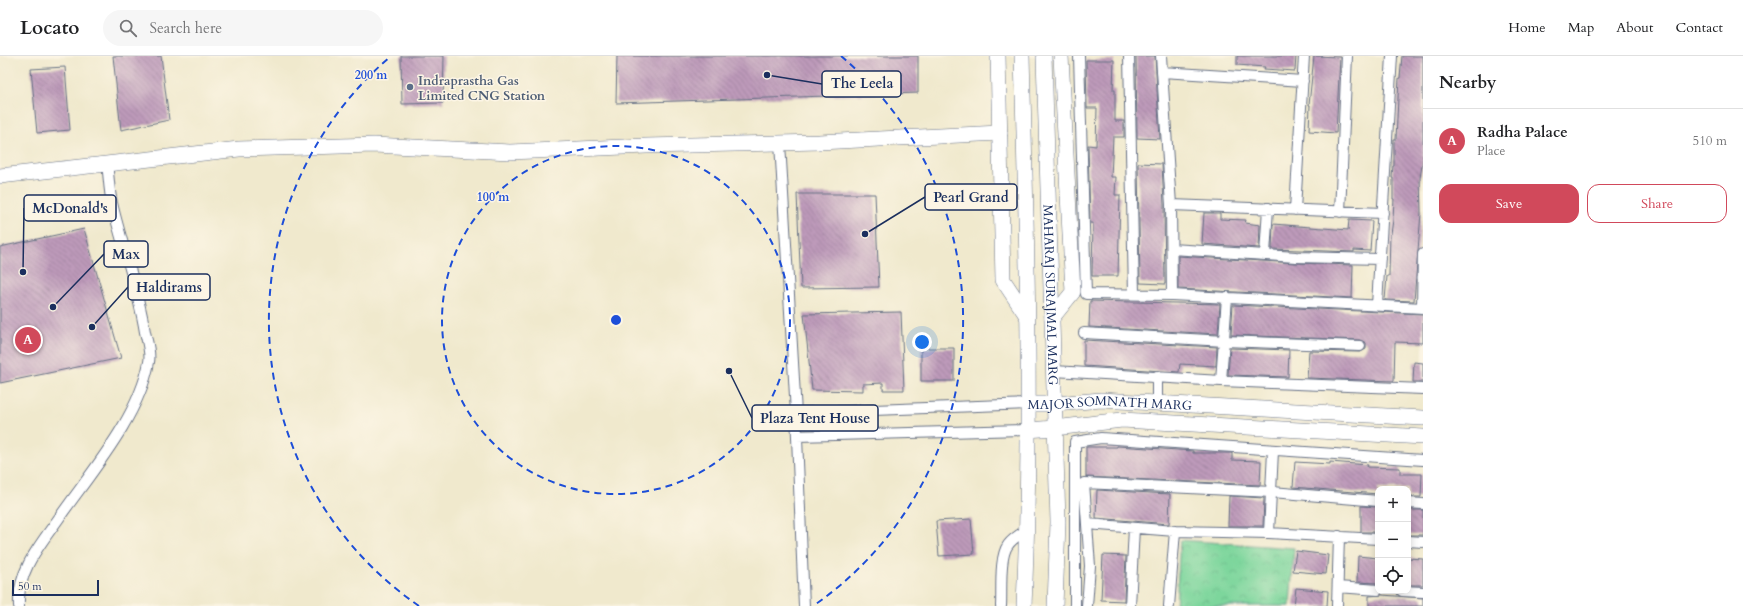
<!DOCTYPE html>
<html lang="en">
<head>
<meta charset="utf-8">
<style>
  :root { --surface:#fff; --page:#f6f6f6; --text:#202124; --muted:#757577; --line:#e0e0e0; --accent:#d1495b }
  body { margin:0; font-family:Cardo,serif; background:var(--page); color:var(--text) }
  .controls { position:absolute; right:12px; bottom:12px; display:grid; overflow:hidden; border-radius:8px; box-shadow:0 2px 10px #0003 }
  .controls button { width:36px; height:36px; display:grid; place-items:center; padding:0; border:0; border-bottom:1px solid var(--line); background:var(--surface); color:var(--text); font:20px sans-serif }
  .scale { position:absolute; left:12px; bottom:10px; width:87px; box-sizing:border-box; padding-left:4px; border:2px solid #1b2f5e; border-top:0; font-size:11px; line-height:14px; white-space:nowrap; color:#1b2f5e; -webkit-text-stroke:3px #fcf5e5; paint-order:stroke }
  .you { position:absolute; left:922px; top:286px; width:14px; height:14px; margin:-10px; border:3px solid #fff; border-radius:50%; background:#1a73e8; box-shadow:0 0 0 6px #1a73e833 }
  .badge { display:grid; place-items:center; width:26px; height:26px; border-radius:50%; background:var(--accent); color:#fff; font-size:13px; font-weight:700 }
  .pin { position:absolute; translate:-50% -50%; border:2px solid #fff; box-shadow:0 1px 4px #0006 }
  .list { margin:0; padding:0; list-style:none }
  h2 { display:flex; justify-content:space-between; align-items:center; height:52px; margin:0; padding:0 16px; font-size:17px }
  h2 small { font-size:13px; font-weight:400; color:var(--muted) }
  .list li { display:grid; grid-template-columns:26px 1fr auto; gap:12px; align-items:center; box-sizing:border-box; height:64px; padding:0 16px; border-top:1px solid var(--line) }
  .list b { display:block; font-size:15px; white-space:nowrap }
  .list p { margin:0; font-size:13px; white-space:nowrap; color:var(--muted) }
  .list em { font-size:13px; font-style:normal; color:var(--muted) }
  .actions { display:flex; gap:8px; padding:12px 16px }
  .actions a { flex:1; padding:9px 0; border:1px solid var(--accent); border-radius:12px; text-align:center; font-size:14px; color:var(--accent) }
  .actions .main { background:var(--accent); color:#fff }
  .icon { flex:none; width:22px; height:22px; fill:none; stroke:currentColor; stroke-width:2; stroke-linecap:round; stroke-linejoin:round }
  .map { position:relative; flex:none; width:1423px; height:550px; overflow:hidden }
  header { display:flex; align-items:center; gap:24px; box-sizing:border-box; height:56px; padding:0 20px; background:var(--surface); border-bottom:1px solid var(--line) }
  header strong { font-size:19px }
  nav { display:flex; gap:22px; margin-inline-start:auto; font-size:14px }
  .search { width:280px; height:36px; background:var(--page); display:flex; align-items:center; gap:10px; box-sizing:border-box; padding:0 14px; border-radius:22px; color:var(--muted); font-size:15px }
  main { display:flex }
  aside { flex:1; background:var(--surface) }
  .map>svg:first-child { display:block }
  .park { fill:url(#park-crowns); stroke:#4c827d }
  .building { fill:url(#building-back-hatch) }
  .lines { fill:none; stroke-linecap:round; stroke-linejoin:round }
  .street-casing { stroke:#667085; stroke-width:12 }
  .secondary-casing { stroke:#667085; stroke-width:16 }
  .street { stroke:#fff; stroke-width:10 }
  .secondary { stroke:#fff; stroke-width:15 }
  .ring { fill:none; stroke:#1d4ed8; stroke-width:2; stroke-dasharray:7 5 }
  .service-dot { fill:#5c6f8a; stroke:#fcf5e5; stroke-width:1.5 }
  .labels { text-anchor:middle; stroke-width:3; stroke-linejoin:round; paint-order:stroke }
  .service-label { font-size:13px; font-weight:bold; fill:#4e5e75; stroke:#fcf5e5; text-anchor:start }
  .street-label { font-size:13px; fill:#1b2f5e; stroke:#fcf5e5 }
  .centre { fill:#1d4ed8; stroke:#fcf5e5; stroke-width:2 }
  .ring-label { font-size:12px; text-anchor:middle; font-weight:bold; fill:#1d4ed8; stroke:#fcf5e5; stroke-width:3; stroke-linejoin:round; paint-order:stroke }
  .leader { fill:none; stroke:#1b2f5e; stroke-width:1.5 }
  .callout-dot { fill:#1b2f5e; stroke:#fcf5e5; stroke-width:1.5 }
  .callout { fill:#fcf5e5; stroke:#1b2f5e; stroke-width:1.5 }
  .callout-label { font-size:14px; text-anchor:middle; font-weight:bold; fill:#1b2f5e }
</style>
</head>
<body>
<header>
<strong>Locato</strong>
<div class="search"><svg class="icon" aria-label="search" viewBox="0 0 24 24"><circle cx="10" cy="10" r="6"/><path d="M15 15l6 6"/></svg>Search here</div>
<nav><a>Home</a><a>Map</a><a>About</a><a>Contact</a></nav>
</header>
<main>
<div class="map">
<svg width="1423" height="550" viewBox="0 0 1423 550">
  <defs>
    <pattern id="park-crowns" width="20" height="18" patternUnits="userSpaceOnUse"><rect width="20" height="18" fill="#7dd69c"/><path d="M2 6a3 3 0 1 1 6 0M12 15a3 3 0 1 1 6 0" fill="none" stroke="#6bb889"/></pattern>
    <pattern id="building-back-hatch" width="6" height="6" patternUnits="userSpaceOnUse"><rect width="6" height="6" fill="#bd9aba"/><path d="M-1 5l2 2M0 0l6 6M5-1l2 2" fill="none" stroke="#997e9a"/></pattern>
  </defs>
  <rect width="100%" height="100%" fill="#fcf5e5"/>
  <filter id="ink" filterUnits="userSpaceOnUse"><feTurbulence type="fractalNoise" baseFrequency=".025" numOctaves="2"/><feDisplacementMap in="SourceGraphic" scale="8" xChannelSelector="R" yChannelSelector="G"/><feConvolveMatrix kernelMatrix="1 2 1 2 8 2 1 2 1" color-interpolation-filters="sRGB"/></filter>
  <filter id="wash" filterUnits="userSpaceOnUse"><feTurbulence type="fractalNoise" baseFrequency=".012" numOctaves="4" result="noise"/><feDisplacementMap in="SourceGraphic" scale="16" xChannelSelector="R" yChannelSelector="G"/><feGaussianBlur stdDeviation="0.9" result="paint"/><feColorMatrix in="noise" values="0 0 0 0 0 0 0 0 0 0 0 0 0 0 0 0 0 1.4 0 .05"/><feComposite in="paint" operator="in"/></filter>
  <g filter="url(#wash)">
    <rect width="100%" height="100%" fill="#f0e9cd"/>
    <!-- park -->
    <path class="park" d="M1180,484L1294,492L1290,550H1176Z"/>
    <g id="blocks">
      <!-- building -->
      <path class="building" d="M113,0H161L169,64L121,74Z
        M401,0H444L443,47L402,48Z
        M617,0H918V37L616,47Z
        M1136,0H1155L1160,83L1137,82Z
        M1237,0H1296L1295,15L1264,13L1265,11L1237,9Z
        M1314,0L1340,1L1336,77L1309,75L1310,49H1309Z
        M1402,0H1423V103L1420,122L1421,157L1414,245L1385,244L1387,220H1389L1390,178H1391L1393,164L1394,143H1393V122H1392L1393,110H1394V83H1396L1399,22H1400Z
        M1086,4H1114L1113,34H1115V65H1124V81H1113L1111,121H1116L1115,139H1120L1118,220H1092L1093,167H1090L1088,89L1096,90L1097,52H1087Z
        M65,11L70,74L37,77L31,13Z
        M1138,107L1162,108L1164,149L1165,228L1140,227Z
        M797,138H875L879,231L801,232Z
        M1204,157H1220V163L1246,164L1245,167L1260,169L1259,192L1202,188Z
        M1349,164L1372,165L1370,195L1354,194V196L1272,193L1273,168L1348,174Z
        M84,173L121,302L0,327V191Z
        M1178,200L1296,207L1353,209L1352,242L1178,233Z
        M1090,245L1220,248L1218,278L1089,271Z
        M1233,249L1423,258V287L1395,286L1394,325L1307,322L1309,295L1360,296L1366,293V287L1360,284L1231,279Z
        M901,256L904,334H883V327L863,328V335L812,334L804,258Z
        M1084,284L1217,291L1216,310L1180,308L1179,316L1084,310Z
        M921,292H954V325H921Z
        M1230,292L1289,294L1288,321L1228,319Z
        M1414,306L1423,307V326H1413Z
        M1117,390L1193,395V397H1232V404L1261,405L1260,429L1086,421V391H1117Z
        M1295,406L1330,408V406L1368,409L1367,411L1400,412V418H1422L1421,441H1408V433H1378V438L1293,431Z
        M1097,434L1170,438L1169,468L1096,462Z
        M1229,440L1264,442L1263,470H1228Z
        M1361,450L1377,451V476H1361Z
        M1408,454H1423V479H1408Z
        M971,463L974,498L939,500L936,465Z
        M1296,495L1328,499L1326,518L1293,515Z
        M1103,499L1126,500L1124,545L1101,544Z
        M1358,500L1378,502V527L1357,526Z
        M1408,502L1423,503V529H1408Z
        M1296,532L1328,535L1327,550H1294Z
        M1382,539L1423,542V550H1369V540Z"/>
    </g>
  </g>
  <g filter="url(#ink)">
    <use href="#blocks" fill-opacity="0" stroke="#667085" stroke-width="1"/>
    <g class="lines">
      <!-- street casing -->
      <g class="street-casing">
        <path id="street" d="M1079,0L1086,238L1172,239L1423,252
          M1129,0L1134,238
          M1161,0L1171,149L1172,239
          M1162,16L1303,25
          M780,87L796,357L804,550
          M1171,149L1383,157
          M1295,154L1304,0
          M1340,156L1347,0
          M1172,193L1296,201L1380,203
          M1265,198L1268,152
          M1377,249L1392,0
          M1422,251L1423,198
          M1084,277L1225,285L1360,290
          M1054,315L1221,325L1423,333
          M1221,325L1227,241
          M1157,347V320
          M796,357L1027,348
          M797,380L1027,374
          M1408,447L1423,448
          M1087,468L1175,475L1269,477L1378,483
          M1269,477L1273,395
          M1408,485L1423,486
          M1338,531L1378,534
          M1402,535L1423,536
          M19,550C17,515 40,489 59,462C91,416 139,361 149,306C151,297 147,285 145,276C138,232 122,190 112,147C109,134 109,121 107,108
          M1001,550C1002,534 999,501 1008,489C1013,482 1020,478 1027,474
          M1075,550V386L1101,382L1423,404
          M1087,550L1090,510L1084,427L1272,436L1378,445
          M1130,550L1134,472
          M1169,550L1175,475
          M1337,550L1339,480"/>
      </g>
      <!-- secondary casing -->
      <g class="secondary-casing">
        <g id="secondary">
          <path d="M998,0L1003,224L1027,260"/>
          <path d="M1022,0C1027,183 1032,367 1024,550"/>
          <path id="s1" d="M1044,0L1058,466L1055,550"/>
          <path d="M0,120L239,93L374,89L510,96L646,90L819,86L1000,77"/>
          <path d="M1052,262L1073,236L1061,0"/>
          <path id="s2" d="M1027,348H1055L1101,344L1423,362"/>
          <path d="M1027,374L1055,372L1122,364L1423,381"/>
        </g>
      </g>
      <!-- street -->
      <use href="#street" class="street"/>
      <!-- secondary -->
      <use href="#secondary" class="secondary"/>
    </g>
  </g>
  <!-- distance rings -->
  <g class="ring">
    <circle cx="616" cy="264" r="174"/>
    <path d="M419 550A347 347 0 0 1 391 0M841 0A347 347 0 0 1 813 550"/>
  </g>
  <!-- markers -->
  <circle class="service-dot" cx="410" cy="31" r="4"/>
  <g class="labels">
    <!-- service labels -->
    <g class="service-label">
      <text x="418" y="29">Indraprastha Gas<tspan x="418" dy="15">Limited CNG Station</tspan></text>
    </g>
    <!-- street labels -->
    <g class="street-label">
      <text dy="5" stroke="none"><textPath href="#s1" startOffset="239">MAHARAJ SURAJMAL MARG</textPath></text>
      <text dy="5" stroke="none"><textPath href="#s2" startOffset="83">MAJOR SOMNATH MARG</textPath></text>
    </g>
  </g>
  <circle cx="616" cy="264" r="6" class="centre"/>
  <g class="ring-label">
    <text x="371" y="23">200 m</text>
    <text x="493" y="145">100 m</text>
  </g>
  <!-- callouts -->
  <path class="leader" d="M767 19L822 28M865 178L925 141M23 216L24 152M53 251L104 198M92 271L128 231M729 315L752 362"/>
  <g class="callout-dot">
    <circle cx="767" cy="19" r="4"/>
    <circle cx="865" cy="178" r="4"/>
    <circle cx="23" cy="216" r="4"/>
    <circle cx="53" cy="251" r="4"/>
    <circle cx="92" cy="271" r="4"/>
    <circle cx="729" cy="315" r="4"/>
  </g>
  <g class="callout">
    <rect x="822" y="15" width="79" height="26" rx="4"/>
    <rect x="925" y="128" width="92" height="26" rx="4"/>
    <rect x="24" y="139" width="92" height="26" rx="4"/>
    <rect x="104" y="185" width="44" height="26" rx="4"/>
    <rect x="128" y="218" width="82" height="26" rx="4"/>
    <rect x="752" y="349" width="126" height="26" rx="4"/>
  </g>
  <g class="callout-label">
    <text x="862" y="32">The Leela</text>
    <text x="971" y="146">Pearl Grand</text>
    <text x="70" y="157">McDonald's</text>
    <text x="126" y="203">Max</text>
    <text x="169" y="236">Haldirams</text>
    <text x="815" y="367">Plaza Tent House</text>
  </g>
</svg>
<div class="controls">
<button>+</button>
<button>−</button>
<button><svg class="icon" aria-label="locate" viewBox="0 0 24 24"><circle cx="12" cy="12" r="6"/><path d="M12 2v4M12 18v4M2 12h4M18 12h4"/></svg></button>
</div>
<div class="scale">50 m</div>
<div class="you"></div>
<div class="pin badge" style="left:28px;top:284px">A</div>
</div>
<aside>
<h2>Nearby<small></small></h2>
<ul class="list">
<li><span class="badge">A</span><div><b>Radha Palace</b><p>Place</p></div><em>510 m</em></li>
</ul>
<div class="actions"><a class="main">Save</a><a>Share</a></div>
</aside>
</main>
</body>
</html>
